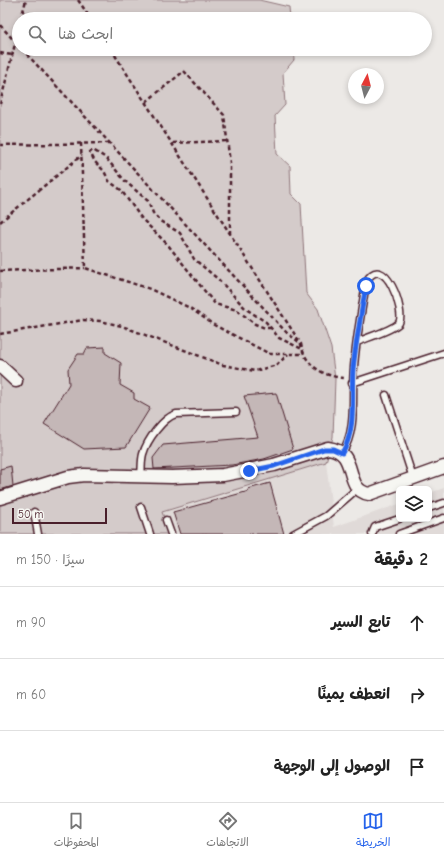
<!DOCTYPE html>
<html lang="ar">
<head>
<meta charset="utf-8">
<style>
  :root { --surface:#fff; --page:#f2f2f2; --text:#222; --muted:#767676; --line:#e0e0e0; --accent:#2563eb }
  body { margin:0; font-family:"Comic Neue","Playpen Sans Arabic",sans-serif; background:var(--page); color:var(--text); direction:rtl }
  .controls { position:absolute; right:12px; bottom:12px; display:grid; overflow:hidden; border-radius:6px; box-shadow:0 2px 6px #0003 }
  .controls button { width:36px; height:36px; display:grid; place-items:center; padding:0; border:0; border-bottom:1px solid var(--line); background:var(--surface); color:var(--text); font:20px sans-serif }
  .compass { position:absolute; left:348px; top:68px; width:36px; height:36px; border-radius:50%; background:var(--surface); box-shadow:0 2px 6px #0003; rotate:7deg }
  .scale { position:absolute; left:12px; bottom:10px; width:95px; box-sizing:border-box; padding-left:4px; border:2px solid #4a1f2b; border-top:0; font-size:11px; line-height:14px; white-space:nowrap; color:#4a1f2b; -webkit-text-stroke:3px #f6f6f2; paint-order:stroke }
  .stop { position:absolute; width:12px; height:12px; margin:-9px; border:3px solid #2563eb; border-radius:50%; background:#fff }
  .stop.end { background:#2563eb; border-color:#fff; box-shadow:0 1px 4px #0008 }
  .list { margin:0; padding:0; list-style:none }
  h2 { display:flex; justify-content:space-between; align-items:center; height:52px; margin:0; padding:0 16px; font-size:17px }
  h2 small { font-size:13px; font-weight:400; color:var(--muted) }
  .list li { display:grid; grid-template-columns:26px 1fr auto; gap:12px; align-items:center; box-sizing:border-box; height:72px; padding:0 16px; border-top:1px solid var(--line) }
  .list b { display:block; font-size:15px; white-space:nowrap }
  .list em { font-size:13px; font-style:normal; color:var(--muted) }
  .icon { flex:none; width:22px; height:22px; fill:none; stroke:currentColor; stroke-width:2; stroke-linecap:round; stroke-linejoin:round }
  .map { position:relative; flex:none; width:444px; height:534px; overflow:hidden; direction:ltr }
  .search { position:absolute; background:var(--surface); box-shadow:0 2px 6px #0003; left:12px; right:12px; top:12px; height:44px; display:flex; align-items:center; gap:10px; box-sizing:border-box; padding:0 14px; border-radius:22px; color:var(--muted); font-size:15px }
  .sheet { height:268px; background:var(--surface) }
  nav { display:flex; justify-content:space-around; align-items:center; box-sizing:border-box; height:56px; border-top:1px solid var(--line); background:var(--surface); font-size:11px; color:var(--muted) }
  nav a { display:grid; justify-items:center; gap:2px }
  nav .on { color:var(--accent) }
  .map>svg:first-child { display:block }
  .built { fill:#e0dad8 }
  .green { fill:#d4cbca; stroke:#8f757a }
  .building { fill:#c4b7b7; stroke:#4a1f2b }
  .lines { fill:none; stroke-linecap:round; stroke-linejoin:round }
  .lane-casing { stroke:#4a1f2b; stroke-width:9 }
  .street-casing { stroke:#4a1f2b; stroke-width:15 }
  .path { stroke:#4a1f2b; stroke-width:2.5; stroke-dasharray:4 3; stroke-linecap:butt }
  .lane { stroke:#f6f6f2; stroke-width:6 }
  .street { stroke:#f6f6f2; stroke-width:12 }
  .route { stroke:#2563eb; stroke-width:5 }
</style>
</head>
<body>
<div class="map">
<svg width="444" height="534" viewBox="0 0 444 534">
  <rect width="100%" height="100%" fill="#ece9e6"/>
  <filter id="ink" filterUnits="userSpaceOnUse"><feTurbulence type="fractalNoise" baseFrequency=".025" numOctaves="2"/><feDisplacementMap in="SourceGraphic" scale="8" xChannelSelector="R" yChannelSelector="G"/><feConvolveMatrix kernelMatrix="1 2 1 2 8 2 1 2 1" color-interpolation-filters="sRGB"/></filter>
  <g filter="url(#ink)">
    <!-- built -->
    <path class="built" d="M326,462L334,527L399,504V519H429V493L444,488V534H170L162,512Z"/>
    <!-- green -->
    <path class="green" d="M0,0H259L289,7L290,19H19V49H293L294,60L283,73L285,105L275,116L277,154L290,166L291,194L301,204L306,293L318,309L331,348L335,379L333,437L326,462L162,512L170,534H0Z"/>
    <!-- building -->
    <path class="building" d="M105,347V353L121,363L120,385L134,393V399L150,408L126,447L84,449L44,424L69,384L68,369L78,354H84L87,348Z
      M276,393L293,449L264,459L232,465L154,469L153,458L163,445L258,437L244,396Z
      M11,466L13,486L0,490V469Z
      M270,483L284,534H180L173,512L249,491L248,489Z"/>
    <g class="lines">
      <!-- lane casing -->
      <g class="lane-casing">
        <path id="lane" d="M352,383L444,353
          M386,395L413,478
          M342,453C358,428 351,395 354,367C356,338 362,310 366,282C384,249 406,312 399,323C393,330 366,338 357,342
          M141,476C142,469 141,461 143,454C147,440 163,418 176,414L236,412
          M141,507L150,534
          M429,508L444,503
          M34,512L38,534
          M166,520L171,534
          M293,534L326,516L357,489
          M372,534L375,527L399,519
          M399,534L444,518"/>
      </g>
      <!-- street casing -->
      <g class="street-casing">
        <path id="street" d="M0,366L16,381
          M0,498L68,477L84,475L172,477L223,475L274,465L328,448C360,452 342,489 369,494L444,467"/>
      </g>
      <!-- path -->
      <path class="path" d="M78,0L91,19
        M21,19L26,0
        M0,25L19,46
        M22,49L287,333L299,342
        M111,49L301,344C305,366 323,376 344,378
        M0,53L12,55
        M146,102L184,71L224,115L230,163V233
        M0,104L19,28
        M81,143L85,268L150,289L190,308L214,325L270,354H303
        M173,143L227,141
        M0,145L110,143
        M0,222L82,155
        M0,271L85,268
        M271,328H265L255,324L237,310L215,304L168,245L142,219L121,190L109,181L104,171L95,162L90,152L93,150L106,158L125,181L148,201L153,213L160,221L180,233L194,259L219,280L246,309L266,322L279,338L302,349
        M0,334L83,320L100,321L122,326L223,365L255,371L277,365L288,354"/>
      <!-- lane -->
      <use href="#lane" class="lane"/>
      <!-- street -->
      <use href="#street" class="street"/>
    </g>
  </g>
  <g class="lines" filter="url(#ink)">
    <!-- route -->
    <path class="route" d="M249,471L274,466L324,449H333L342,453C357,429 351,396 353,369C356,341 361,314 366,286"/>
  </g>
</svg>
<div class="controls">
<button><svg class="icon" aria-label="layers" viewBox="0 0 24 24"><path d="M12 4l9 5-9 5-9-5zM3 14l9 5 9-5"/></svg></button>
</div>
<svg class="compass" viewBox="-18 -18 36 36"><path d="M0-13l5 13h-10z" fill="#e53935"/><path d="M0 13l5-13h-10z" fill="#767676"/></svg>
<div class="scale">50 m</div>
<div class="stop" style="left:366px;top:286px"></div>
<div class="stop end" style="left:249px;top:471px"></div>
<div class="search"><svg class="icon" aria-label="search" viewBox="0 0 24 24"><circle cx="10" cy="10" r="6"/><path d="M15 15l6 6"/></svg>ابحث هنا</div>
</div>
<section class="sheet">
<h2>2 دقيقة<small>سيرًا · 150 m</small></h2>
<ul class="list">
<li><svg class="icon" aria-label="ahead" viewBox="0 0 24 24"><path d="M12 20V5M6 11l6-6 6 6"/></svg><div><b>تابع السير</b></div><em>90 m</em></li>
<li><svg class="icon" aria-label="right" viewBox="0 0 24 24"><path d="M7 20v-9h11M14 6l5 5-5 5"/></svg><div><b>انعطف يمينًا</b></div><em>60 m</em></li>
<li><svg class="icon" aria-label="arrive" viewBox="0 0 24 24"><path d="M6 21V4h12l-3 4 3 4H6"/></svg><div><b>الوصول إلى الوجهة</b></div></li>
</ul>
</section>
<nav>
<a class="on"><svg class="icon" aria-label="map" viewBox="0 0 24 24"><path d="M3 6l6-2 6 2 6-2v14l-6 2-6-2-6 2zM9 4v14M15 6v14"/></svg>الخريطة</a>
<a><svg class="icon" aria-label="directions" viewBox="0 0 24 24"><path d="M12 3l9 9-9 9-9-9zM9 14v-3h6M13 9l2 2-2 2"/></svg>الاتجاهات</a>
<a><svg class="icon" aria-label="saved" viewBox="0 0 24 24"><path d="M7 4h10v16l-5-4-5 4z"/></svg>المحفوظات</a>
</nav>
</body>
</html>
